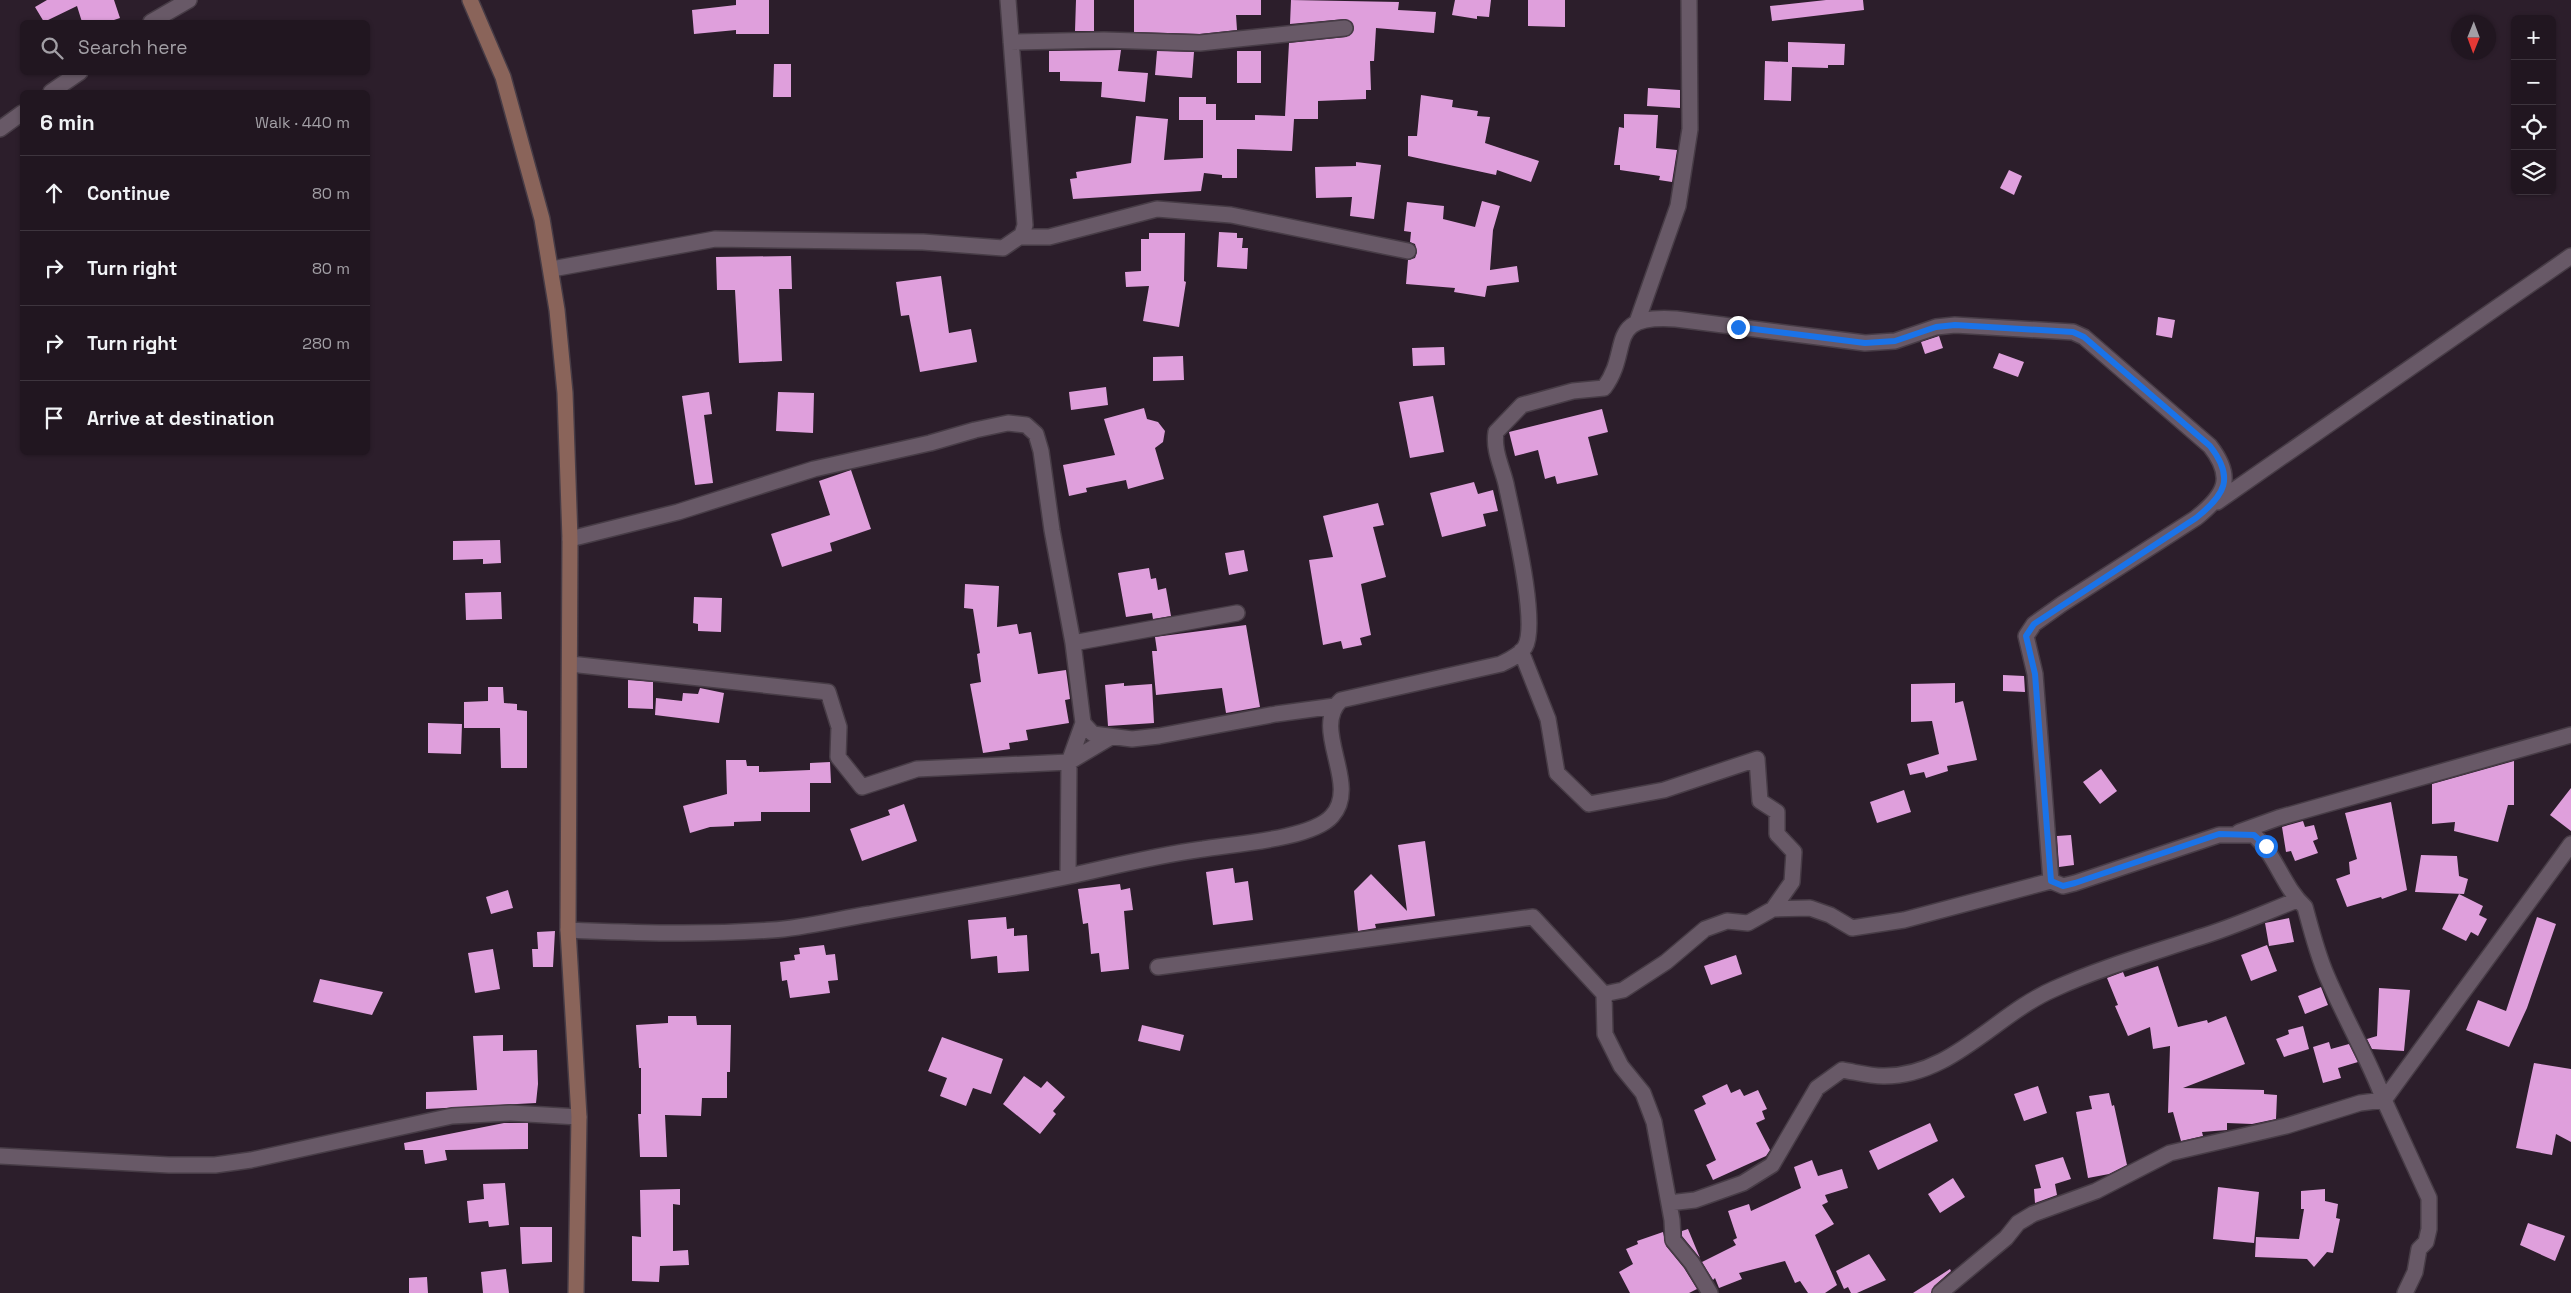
<!DOCTYPE html>
<html lang="en">
<head>
<meta charset="utf-8">
<style>
  :root { --surface:#211620; --page:#2d232d; --text:#f1f3f6; --muted:#a29fa5; --line:#3e353e }
  body { margin:0; font-family:"Space Grotesk",sans-serif; background:var(--page); color:var(--text) }
  .controls { position:absolute; right:15px; top:15px; display:grid; overflow:hidden; border-radius:8px; box-shadow:0 1px 4px #0004 }
  .controls button { width:45px; height:45px; display:grid; place-items:center; padding:0; border:0; border-bottom:1px solid var(--line); background:var(--surface); color:var(--text); font:25px sans-serif }
  .compass { position:absolute; left:2451px; top:15px; width:45px; height:45px; border-radius:50%; background:var(--surface); box-shadow:0 1px 4px #0004; rotate:181deg }
  .stop { position:absolute; width:15px; height:15px; margin:-11px; border:4px solid #1a73e8; border-radius:50%; background:#fff }
  .stop.end { background:#1a73e8; border-color:#fff; box-shadow:0 1px 5px #0008 }
  .list { margin:0; padding:0; list-style:none }
  h2 { display:flex; justify-content:space-between; align-items:center; height:65px; margin:0; padding:0 20px; font-size:21px }
  h2 small { font-size:16px; font-weight:400; color:var(--muted) }
  .list li { display:grid; grid-template-columns:32px 1fr auto; gap:15px; align-items:center; box-sizing:border-box; height:75px; padding:0 20px; border-top:1px solid var(--line) }
  .list b { display:block; font-size:19px; white-space:nowrap }
  .list em { font-size:16px; font-style:normal; color:var(--muted) }
  .icon { flex:none; width:28px; height:28px; fill:none; stroke:currentColor; stroke-width:2; stroke-linecap:round; stroke-linejoin:round }
  .map { position:relative; flex:none; width:2571px; height:1293px; overflow:hidden }
  .search { position:absolute; background:var(--surface); box-shadow:0 1px 4px #0004; left:20px; top:20px; width:350px; height:55px; display:flex; align-items:center; gap:12px; box-sizing:border-box; padding:0 18px; border-radius:8px; color:var(--muted); font-size:19px }
  .panel { position:absolute; background:var(--surface); box-shadow:0 1px 4px #0004; left:20px; top:90px; width:350px; height:365px; border-radius:8px }
  .map>svg:first-child { display:block }
  .building { fill:#df9fdc }
  .lines { fill:none; stroke-linecap:round; stroke-linejoin:round }
  .street-casing { stroke:#473c46; stroke-width:18 }
  .secondary-casing { stroke:#473c46; stroke-width:18 }
  .street { stroke:#685967; stroke-width:15 }
  .secondary { stroke:#8a645a; stroke-width:15 }
  .route { stroke:#1a73e8; stroke-width:6 }
</style>
</head>
<body>
<div class="map">
<svg width="2571" height="1293" viewBox="0 0 2571 1293">
  <rect width="100%" height="100%" fill="#2c1e2b"/>
  <!-- building -->
  <path class="building" d="M47,0H114L120,18L108,22H82L77,6L44,22L35,7Z
    M736,0H769V34H736V30L694,34L692,10L736,5Z
    M1076,0H1094V31H1075Z
    M1134,0H1261V15H1236L1237,30L1200,34L1134,32Z
    M1291,0L1399,2L1398,10L1436,12L1434,33L1376,28L1374,61H1370L1371,90H1366V99L1318,101V119H1294L1292,151L1237,149V178H1222V175L1204,173L1201,191L1073,199L1070,179L1077,178L1076,172L1131,163L1136,116L1168,119L1164,160L1203,158V120H1179V97H1206V104H1216V120H1255V115L1285,116L1289,43L1346,37L1353,32L1354,28L1352,22L1345,19L1290,24Z
    M1455,0H1491L1489,17L1477,16V19L1452,15Z
    M1528,0H1565V27L1528,26Z
    M1826,0H1863L1864,10L1772,21L1770,6Z
    M1788,42L1845,44L1844,65H1828V68L1792,67L1791,101L1764,100L1765,61L1788,62Z
    M1121,50L1118,71L1148,73L1145,102L1101,97L1102,82L1060,81V72H1049V51Z
    M1157,51L1194,52L1192,78L1155,75Z
    M1237,51H1261V83H1237Z
    M774,64H791V97H773Z
    M1648,88L1680,90V108L1647,106Z
    M1421,95L1453,100L1452,107L1478,111L1477,116L1490,117L1485,143L1539,161L1531,182L1497,170L1496,175L1408,156V136H1417Z
    M1624,114L1658,115L1656,148L1677,150L1672,182L1659,180L1660,176L1620,170V165H1614L1619,127L1624,128Z
    M1356,162L1381,165L1374,219L1350,216L1352,197L1316,198L1315,167L1356,166Z
    M2009,170L2022,176L2014,195L2000,188Z
    M1482,201L1500,206L1493,230L1490,270L1517,266L1519,282L1487,286L1485,297L1454,292L1455,288L1406,284L1408,260L1415,258L1417,252L1415,244L1410,242L1411,232L1404,231L1407,202L1444,206L1443,219L1475,227Z
    M1219,232L1237,233V238H1243L1242,248H1248L1247,269L1217,267Z
    M1149,233H1185L1184,281L1186,282L1179,327L1143,321L1149,286L1126,287L1125,272L1141,271V239H1149Z
    M791,256L792,289H779L782,361L739,363L735,290H717L716,257Z
    M941,276L949,333L971,329L977,362L920,372L909,315L901,316L896,282Z
    M2158,317L2175,320L2172,338L2156,335Z
    M1939,336L1943,348L1925,354L1921,342Z
    M1444,347L1445,365L1413,366L1412,348Z
    M1999,353L2024,362L2018,377L1993,368Z
    M1183,356L1184,380L1153,381V357Z
    M1106,387L1108,405L1071,410L1069,392Z
    M709,392L712,414L704,415L713,483L695,485L682,396Z
    M778,392L814,393L813,433L776,431Z
    M1433,396L1444,452L1410,458L1399,402Z
    M1144,408L1147,419L1158,422L1165,431L1163,442L1155,448L1164,479L1128,489L1126,480L1086,488L1087,492L1069,496L1063,465L1115,455L1104,419Z
    M1602,409L1608,432L1588,437L1598,475L1557,484L1555,476L1545,479L1538,450L1515,456L1509,432Z
    M851,470L871,529L830,543L832,551L782,567L771,534L830,515L819,481Z
    M1474,482L1478,494L1493,490L1498,511L1483,514L1486,526L1442,537L1430,493Z
    M1378,503L1384,525L1373,527L1386,577L1361,584L1371,635L1360,638L1362,645L1343,649L1341,641L1323,645L1309,560L1333,557L1323,516Z
    M500,540L501,563L483,564V559L453,560V541Z
    M1244,550L1248,571L1229,575L1225,553Z
    M1149,568L1151,579L1156,578L1158,590L1166,588L1171,616L1153,619L1152,613L1126,617L1118,573Z
    M965,584L999,586L997,627L1017,624L1019,634L1031,632L1038,674L1066,670L1070,699L1065,700L1069,723L1026,730L1028,740L1009,743L1010,749L983,753L970,684L981,682L977,654L980,653L973,609L964,608Z
    M501,592L502,619L466,620L465,593Z
    M694,597L722,598L721,632L698,631V624L693,623Z
    M1246,625L1260,707L1226,713L1222,688L1156,695L1152,651H1157L1155,637Z
    M2003,675L2024,676L2025,692L2003,691Z
    M628,680L653,682V709L628,708Z
    M1124,683V686L1152,684L1154,723L1108,726L1105,685Z
    M1955,683V703L1963,701L1977,760L1947,766L1948,771L1926,778L1924,772L1910,775L1907,764L1939,754L1932,721L1911,722V684Z
    M488,687H503L504,703L517,704V710L527,711V768H501L500,728H464V702L488,701Z
    M700,688L724,693L719,723L655,715L656,698L682,701L683,693L698,694Z
    M428,723L462,724L461,754L428,753Z
    M726,760H746L747,766H759V772L810,770V763L830,762L831,783H810V812H761V821L734,822V826L710,827L690,833L683,806L727,794Z
    M2514,761V805H2508L2498,842L2454,831L2455,822L2432,824V784Z
    M2101,769L2117,791L2100,804L2083,782Z
    M2571,788V831L2550,815Z
    M1904,790L1911,812L1877,823L1870,802Z
    M2391,802L2407,890L2382,899L2381,897L2347,907L2336,879L2350,874L2349,862L2357,859L2345,813Z
    M904,804L917,841L862,861L850,829L890,815L888,810Z
    M2303,821L2305,827L2314,825L2318,839L2313,841L2318,853L2295,861L2291,851L2286,852L2282,827Z
    M2071,835L2074,865L2059,867L2057,836Z
    M1425,841L1435,916L1375,924L1376,928L1358,931L1354,891L1371,874L1407,911L1398,845Z
    M2421,855L2457,856L2459,876L2468,879L2464,894L2415,892Z
    M1233,868L1235,883L1248,881L1253,920L1213,925L1206,872Z
    M1120,884L1121,890L1130,888L1133,910L1124,911L1129,969L1101,972L1099,953L1091,954L1088,923L1083,924L1078,889Z
    M508,890L513,908L491,914L486,897Z
    M2459,894L2483,906L2479,915L2487,919L2478,936L2471,932L2466,941L2442,929Z
    M1006,917L1007,929L1014,928V936L1027,935L1029,971L998,973L997,956L971,959L968,920Z
    M2537,917L2556,924L2527,1008L2509,1047L2466,1030L2478,1000L2506,1011Z
    M2289,918L2294,942L2269,946L2265,923Z
    M555,931L553,967H533L532,949H538L537,932Z
    M824,945L826,955L835,954L838,980L828,981L830,993L790,998L787,980L782,981L780,962L795,960L794,955L800,954L799,948Z
    M2267,945L2277,971L2251,981L2241,955Z
    M493,949L500,989L475,993L468,953Z
    M1736,955L1742,974L1711,985L1704,966Z
    M2158,966L2178,1027L2207,1020L2208,1023L2226,1016L2245,1064L2183,1088L2264,1090V1094L2277,1095L2276,1119L2252,1124L2227,1123V1130L2202,1132L2203,1136L2181,1141L2173,1112L2168,1113L2170,1046L2153,1049L2150,1027L2128,1036L2115,1006L2118,1005L2107,978L2123,972L2125,977Z
    M320,979L383,992L372,1015L313,1002Z
    M2321,987L2328,1005L2305,1014L2298,996Z
    M2379,988L2410,990L2404,1051L2372,1049L2367,1039L2377,1036Z
    M668,1016H696L697,1025H731L730,1072H727V1098H702L701,1116L665,1115L667,1157H640L638,1114H641V1068H639L636,1025L668,1023Z
    M1142,1025L1184,1035L1180,1051L1138,1041Z
    M2303,1026L2309,1049L2284,1057L2276,1039L2289,1034L2288,1030Z
    M503,1035V1051L537,1050L538,1084L536,1103L426,1109V1092L477,1090L473,1036Z
    M942,1037L1003,1059L991,1094L973,1088L966,1106L940,1096L947,1078L928,1071Z
    M2329,1042L2331,1049L2349,1044L2358,1062L2338,1068L2341,1078L2323,1083L2313,1047Z
    M2534,1063L2571,1069V1142L2556,1134L2552,1155L2516,1148Z
    M1024,1076L1041,1088L1047,1081L1065,1097L1053,1111L1056,1114L1040,1134L1003,1104Z
    M1727,1084L1731,1093L1740,1089L1744,1096L1758,1090L1767,1109L1762,1111L1765,1119L1756,1123L1770,1150L1766,1156L1713,1180L1706,1165L1716,1160L1694,1110L1706,1104L1702,1096Z
    M2038,1086L2047,1113L2024,1121L2014,1094Z
    M2109,1093L2112,1106L2114,1105L2127,1165L2109,1174L2088,1178L2076,1112L2092,1109L2089,1096Z
    M504,1123H528V1149L445,1150L447,1160L425,1164L423,1150H405L404,1143Z
    M1930,1123L1938,1141L1878,1170L1869,1151Z
    M2063,1157L2071,1179L2055,1184L2057,1195L2035,1203L2034,1189L2041,1188L2035,1165Z
    M1812,1160L1818,1176L1842,1169L1848,1188L1825,1195L1828,1202L1822,1205L1834,1224L1815,1235L1837,1285L1825,1293H1808L1800,1281L1795,1283L1785,1261L1739,1273L1742,1279L1719,1288L1715,1278L1713,1280L1702,1262L1736,1245L1733,1240L1737,1238L1728,1211L1749,1204L1751,1211L1801,1188L1794,1167Z
    M1953,1178L1965,1197L1940,1213L1928,1194Z
    M505,1183L509,1225L489,1227L488,1221L469,1223L467,1201L484,1199L483,1184Z
    M2218,1187L2259,1192L2254,1243L2213,1239Z
    M680,1189V1205L673,1204V1251L688,1250L689,1265L660,1266L659,1282L632,1281V1236L641,1237L640,1190Z
    M2325,1189V1201L2338,1204L2336,1218L2340,1219L2333,1253L2327,1252L2314,1267L2307,1259L2255,1257L2256,1237L2299,1239L2304,1209H2301V1191Z
    M2528,1223L2565,1236L2555,1261L2520,1245Z
    M520,1227H552V1262L522,1264Z
    M1688,1229L1700,1258L1682,1236V1231Z
    M1663,1232L1666,1246L1684,1268L1697,1289L1689,1293H1630L1619,1272L1633,1264L1626,1249L1638,1244L1637,1241Z
    M1869,1254L1886,1280L1857,1293H1851L1848,1287L1844,1289L1836,1271Z
    M506,1269L509,1293H483L481,1272Z
    M1950,1269L1951,1271L1934,1286L1931,1293H1913Z
    M427,1277L428,1293H409V1278Z"/>
  <g class="lines">
    <!-- street casing -->
    <g class="street-casing">
      <path id="street" d="M151,22L189,0
        M1011,42L1104,40L1200,43L1345,28
        M51,92L80,72
        M0,129L22,113
        M1020,237H1049L1157,209L1231,215L1408,251
        M552,269L715,239L923,242L1003,248L1022,235L1025,225L1008,0
        M1637,322L1678,206L1690,129L1689,0
        M2217,502L2571,256
        M570,539L678,512L814,469L930,443L975,430L1008,423L1026,425L1036,434L1041,451L1052,530L1073,643L1083,723L1093,734L1132,739L1159,736L1276,714L1335,706
        M1073,643L1237,613
        M1521,651L1548,719L1557,773L1589,804L1664,790L1757,759L1760,801L1777,812V834L1794,852L1792,882L1773,909
        M570,664L828,692L839,727L838,757L862,787L917,769L1069,762L1111,737
        M2239,832L2278,818L2571,735
        M1068,876L1069,762L1083,723
        M568,930C636,933 704,935 772,930C804,928 838,919 870,914C937,902 1003,890 1070,876C1114,866 1158,855 1203,849C1234,844 1312,839 1332,816C1361,784 1310,729 1341,700L1501,664C1509,660 1520,655 1525,647C1539,623 1512,514 1506,484C1502,467 1493,450 1496,432L1522,405L1573,391L1604,388C1633,349 1603,314 1676,319L1865,343L1895,341L1936,327L1955,325L2073,332L2084,337L2210,446C2235,478 2225,495 2196,518L2062,604L2034,624L2026,636L2035,674L2051,881L2063,886L2075,883L2219,835H2254C2276,855 2283,887 2305,907C2311,929 2317,953 2326,974C2344,1017 2368,1057 2384,1100L2360,1103L2286,1126L2170,1153L2096,1191L2033,1214L2018,1223L2006,1238L1940,1293
        M1158,967L1533,917L1604,994
        M0,1156L169,1165H215L251,1160L452,1116L510,1113L579,1117
        M1669,1203L1695,1200L1743,1183L1772,1165L1817,1088L1842,1070C1855,1072 1870,1076 1883,1076C1951,1077 1996,1014 2054,989C2100,968 2149,954 2197,938C2231,928 2264,913 2297,900
        M1710,1293L1692,1263L1673,1240L1672,1220L1654,1122L1643,1093L1621,1066L1605,1034L1604,994L1623,990L1666,962L1705,929L1727,921L1748,923L1773,909L1810,908L1830,915L1852,928L1904,920L2051,881
        M2405,1293L2415,1272L2419,1249L2426,1242L2429,1229V1198L2384,1100L2571,844"/>
    </g>
    <!-- secondary casing -->
    <g class="secondary-casing">
      <path id="secondary" d="M470,0L503,77L542,219L557,310L565,393L570,539L568,930L579,1117L576,1293"/>
    </g>
    <!-- street -->
    <use href="#street" class="street"/>
    <!-- secondary -->
    <use href="#secondary" class="secondary"/>
  </g>
  <g class="lines">
    <!-- route -->
    <path class="route" d="M1738,327L1865,343L1895,341L1936,327L1955,325L2073,332L2084,337L2210,446C2235,478 2225,495 2196,518L2034,624L2026,636L2035,674L2051,881L2063,886L2075,883L2219,834L2254,835L2266,846"/>
  </g>
</svg>
<div class="controls">
<button>+</button>
<button>−</button>
<button><svg class="icon" aria-label="locate" viewBox="0 0 24 24"><circle cx="12" cy="12" r="6"/><path d="M12 2v4M12 18v4M2 12h4M18 12h4"/></svg></button>
<button><svg class="icon" aria-label="layers" viewBox="0 0 24 24"><path d="M12 4l9 5-9 5-9-5zM3 14l9 5 9-5"/></svg></button>
</div>
<svg class="compass" viewBox="-18 -18 36 36"><path d="M0-13l5 13h-10z" fill="#e53935"/><path d="M0 13l5-13h-10z" fill="#a29fa5"/></svg>
<div class="stop" style="left:2266px;top:846px"></div>
<div class="stop end" style="left:1738px;top:327px"></div>
<div class="search"><svg class="icon" aria-label="search" viewBox="0 0 24 24"><circle cx="10" cy="10" r="6"/><path d="M15 15l6 6"/></svg>Search here</div>
<section class="panel">
<h2>6 min<small>Walk · 440 m</small></h2>
<ul class="list">
<li><svg class="icon" aria-label="ahead" viewBox="0 0 24 24"><path d="M12 20V5M6 11l6-6 6 6"/></svg><div><b>Continue</b></div><em>80 m</em></li>
<li><svg class="icon" aria-label="right" viewBox="0 0 24 24"><path d="M7 20v-9h11M14 6l5 5-5 5"/></svg><div><b>Turn right</b></div><em>80 m</em></li>
<li><svg class="icon" aria-label="right" viewBox="0 0 24 24"><path d="M7 20v-9h11M14 6l5 5-5 5"/></svg><div><b>Turn right</b></div><em>280 m</em></li>
<li><svg class="icon" aria-label="arrive" viewBox="0 0 24 24"><path d="M6 21V4h12l-3 4 3 4H6"/></svg><div><b>Arrive at destination</b></div></li>
</ul>
</section>
</div>
</body>
</html>
